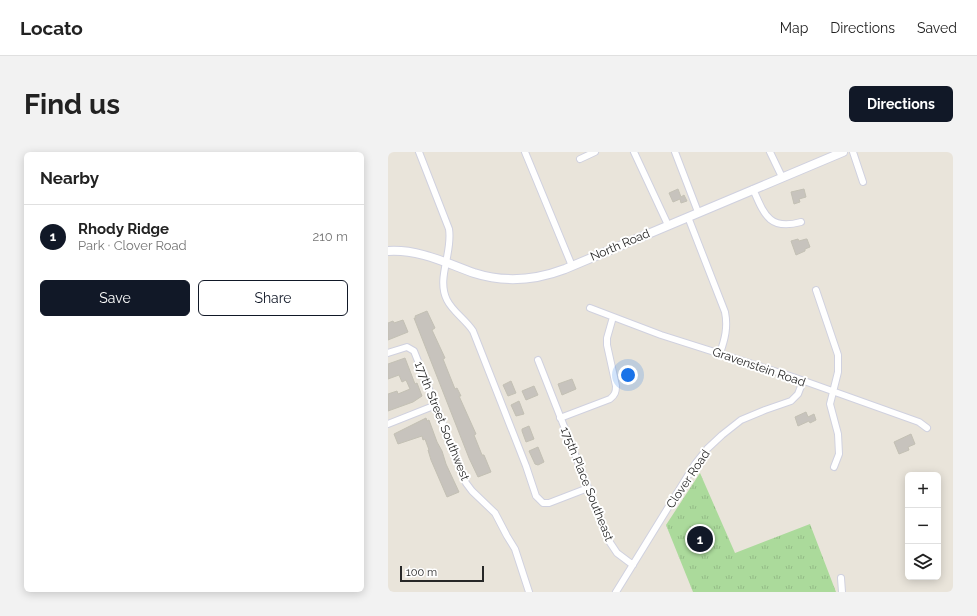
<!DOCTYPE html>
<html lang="en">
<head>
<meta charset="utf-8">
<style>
  :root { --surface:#fff; --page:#f2f2f2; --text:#222; --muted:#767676; --line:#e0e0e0; --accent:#111827 }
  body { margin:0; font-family:Raleway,sans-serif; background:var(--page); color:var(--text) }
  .controls { position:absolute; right:12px; bottom:12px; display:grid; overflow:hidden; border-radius:6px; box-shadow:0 2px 10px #0003 }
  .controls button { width:36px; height:36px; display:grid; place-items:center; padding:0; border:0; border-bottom:1px solid var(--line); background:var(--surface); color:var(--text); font:20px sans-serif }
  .scale { position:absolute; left:12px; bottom:10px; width:84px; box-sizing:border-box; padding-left:4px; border:2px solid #272727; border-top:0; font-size:11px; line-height:14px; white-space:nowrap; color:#272727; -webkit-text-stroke:3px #fff; paint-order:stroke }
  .you { position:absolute; left:240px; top:223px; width:14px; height:14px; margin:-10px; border:3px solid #fff; border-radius:50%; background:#1a73e8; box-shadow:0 0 0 6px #1a73e833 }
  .badge { display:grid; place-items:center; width:26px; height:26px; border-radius:50%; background:var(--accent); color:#fff; font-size:13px; font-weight:700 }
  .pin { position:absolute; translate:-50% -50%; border:2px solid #fff; box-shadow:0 1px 4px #0006 }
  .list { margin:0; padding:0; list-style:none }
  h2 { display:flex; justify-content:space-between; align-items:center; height:52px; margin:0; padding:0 16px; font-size:17px }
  h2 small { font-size:13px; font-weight:400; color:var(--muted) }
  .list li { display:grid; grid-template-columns:26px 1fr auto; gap:12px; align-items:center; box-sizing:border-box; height:64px; padding:0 16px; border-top:1px solid var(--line) }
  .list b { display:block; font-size:15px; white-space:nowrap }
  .list p { margin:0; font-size:13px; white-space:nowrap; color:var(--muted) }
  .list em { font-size:13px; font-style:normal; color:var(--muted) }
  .actions { display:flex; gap:8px; padding:12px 16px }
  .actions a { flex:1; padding:9px 0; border:1px solid var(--accent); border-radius:6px; text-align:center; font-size:14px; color:var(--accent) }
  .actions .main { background:var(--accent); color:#fff }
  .icon { flex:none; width:22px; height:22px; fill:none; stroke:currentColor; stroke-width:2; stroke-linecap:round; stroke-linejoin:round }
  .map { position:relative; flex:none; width:565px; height:440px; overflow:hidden; border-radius:6px }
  header { display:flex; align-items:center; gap:24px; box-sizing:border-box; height:56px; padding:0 20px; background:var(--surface); border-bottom:1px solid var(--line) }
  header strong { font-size:19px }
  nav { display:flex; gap:22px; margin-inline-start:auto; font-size:14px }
  .intro { display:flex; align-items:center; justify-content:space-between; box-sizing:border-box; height:96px; padding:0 24px }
  h1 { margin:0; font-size:28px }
  .button { padding:10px 18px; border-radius:6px; background:var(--accent); color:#fff; font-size:14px; font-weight:700 }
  main { display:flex; gap:24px; padding:0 24px }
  aside { flex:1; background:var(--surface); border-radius:6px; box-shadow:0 2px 10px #0003 }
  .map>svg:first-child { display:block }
  .grass { fill:url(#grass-tufts) }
  .building { fill:#c7c3bd; stroke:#c3c0b4 }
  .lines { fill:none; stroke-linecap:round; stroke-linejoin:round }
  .minor-casing { stroke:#d0d1df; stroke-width:8 }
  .tertiary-casing { stroke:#d0d1df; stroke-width:10 }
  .minor { stroke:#fff; stroke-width:6 }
  .tertiary { stroke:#fff; stroke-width:8 }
  .labels { text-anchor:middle; stroke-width:4; stroke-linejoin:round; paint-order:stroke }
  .street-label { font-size:12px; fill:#272727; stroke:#fff }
</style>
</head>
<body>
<header>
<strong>Locato</strong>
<nav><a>Map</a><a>Directions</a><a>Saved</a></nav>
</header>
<div class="intro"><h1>Find us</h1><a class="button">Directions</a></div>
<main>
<aside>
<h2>Nearby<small></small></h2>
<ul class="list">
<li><span class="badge">1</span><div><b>Rhody Ridge</b><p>Park · Clover Road</p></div><em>210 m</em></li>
</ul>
<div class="actions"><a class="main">Save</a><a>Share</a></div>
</aside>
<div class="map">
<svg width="565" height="440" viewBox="0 0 565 440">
  <defs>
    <pattern id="grass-tufts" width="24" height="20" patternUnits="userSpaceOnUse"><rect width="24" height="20" fill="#abda9b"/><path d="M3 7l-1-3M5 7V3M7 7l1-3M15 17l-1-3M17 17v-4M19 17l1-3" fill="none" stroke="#93bb86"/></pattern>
  </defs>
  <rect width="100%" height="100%" fill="#e9e4da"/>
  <!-- grass -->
  <path class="grass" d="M312,321L347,401L422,372L448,440H305L278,373Z"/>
  <!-- building -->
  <path class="building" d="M290,37L293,45L296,43L299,49L293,51L292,47L285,50L281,41Z
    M416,37L418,45L411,47L412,50L406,52L403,40Z
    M410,87L411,89L418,87H419L422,95L417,97V99L408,103L403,89Z
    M39,159L47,176L44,178L57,206L55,207L67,237L69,236L73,244H71L88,282L86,283L94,303H96L103,320L90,325L81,306L26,166H28L27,164Z
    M15,168L20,180L0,188V171L5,169L6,171Z
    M17,206L27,232L29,231L34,244L25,250L0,259V242L9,239L10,242L22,237L18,228L14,230L11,223L0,227V212Z
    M184,227L188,237L174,243L170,232Z
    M123,229L128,241L120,244L115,233Z
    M146,234L150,243L138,248L134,239Z
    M131,249L136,262L128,264L123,253Z
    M418,260L420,265L426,262L428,268L422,271L421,269L410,274L407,265Z
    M38,266L39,269L41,268L49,290L54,299L58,312L71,340L59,345L43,308L40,298H41L37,287L35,288L34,284L10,292L6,282Z
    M141,274L146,287L138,290L134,279V277Z
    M523,282L527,292L520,295L521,298L511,302L506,290Z
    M150,295L156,310L150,313L147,312L141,299Z
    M320,380L324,388L305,396L303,391L312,387L311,384Z"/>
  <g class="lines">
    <!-- minor casing -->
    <g class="minor-casing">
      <path id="minor" d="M31,0L61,77C65,101 48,126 59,148C65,160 77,167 85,179L138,314L148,344L155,351H161L200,336
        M137,0L184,114
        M246,0L280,73
        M287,0L310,60
        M382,0L394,25
        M465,0L475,30
        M192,7L207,0
        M365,37C376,62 381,79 413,70
        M300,65L337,160C340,175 337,187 332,201
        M428,138L450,203V220L442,252L450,282L451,302L446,315
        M202,156L273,183L405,225L531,270L539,276
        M0,201L19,195L26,199L78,331L84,339L107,361L119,384L127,397L141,440
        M150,208L221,389L229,401L245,413
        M172,266L222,247C227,243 228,240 228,234L219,193V186L225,165
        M0,272L48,253
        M453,426L454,440
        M228,440L307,312L319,297L334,283L353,268L377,258L403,249L410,242L415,229"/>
    </g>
    <!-- tertiary casing -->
    <g class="tertiary-casing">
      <path id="tertiary" d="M0,99C31,97 58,111 86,121C117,131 148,128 177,117L455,0"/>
    </g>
    <!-- minor -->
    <use href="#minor" class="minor"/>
    <!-- tertiary -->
    <use href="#tertiary" class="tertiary"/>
  </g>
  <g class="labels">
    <!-- street labels -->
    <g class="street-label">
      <text transform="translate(232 93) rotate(-23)" y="4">North Road</text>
      <text transform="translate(371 215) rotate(19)" y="4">Gravenstein Road</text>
      <text transform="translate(54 269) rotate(68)" y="4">177th Street Southwest</text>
      <text transform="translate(300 327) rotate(-56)" y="4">Clover Road</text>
      <text transform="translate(199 332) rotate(68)" y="4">175th Place Southeast</text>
    </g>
  </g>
</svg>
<div class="controls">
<button>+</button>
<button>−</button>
<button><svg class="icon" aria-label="layers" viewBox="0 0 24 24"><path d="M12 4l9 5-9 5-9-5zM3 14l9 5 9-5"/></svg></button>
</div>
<div class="scale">100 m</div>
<div class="you"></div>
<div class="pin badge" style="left:312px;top:387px">1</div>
</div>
</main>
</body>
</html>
